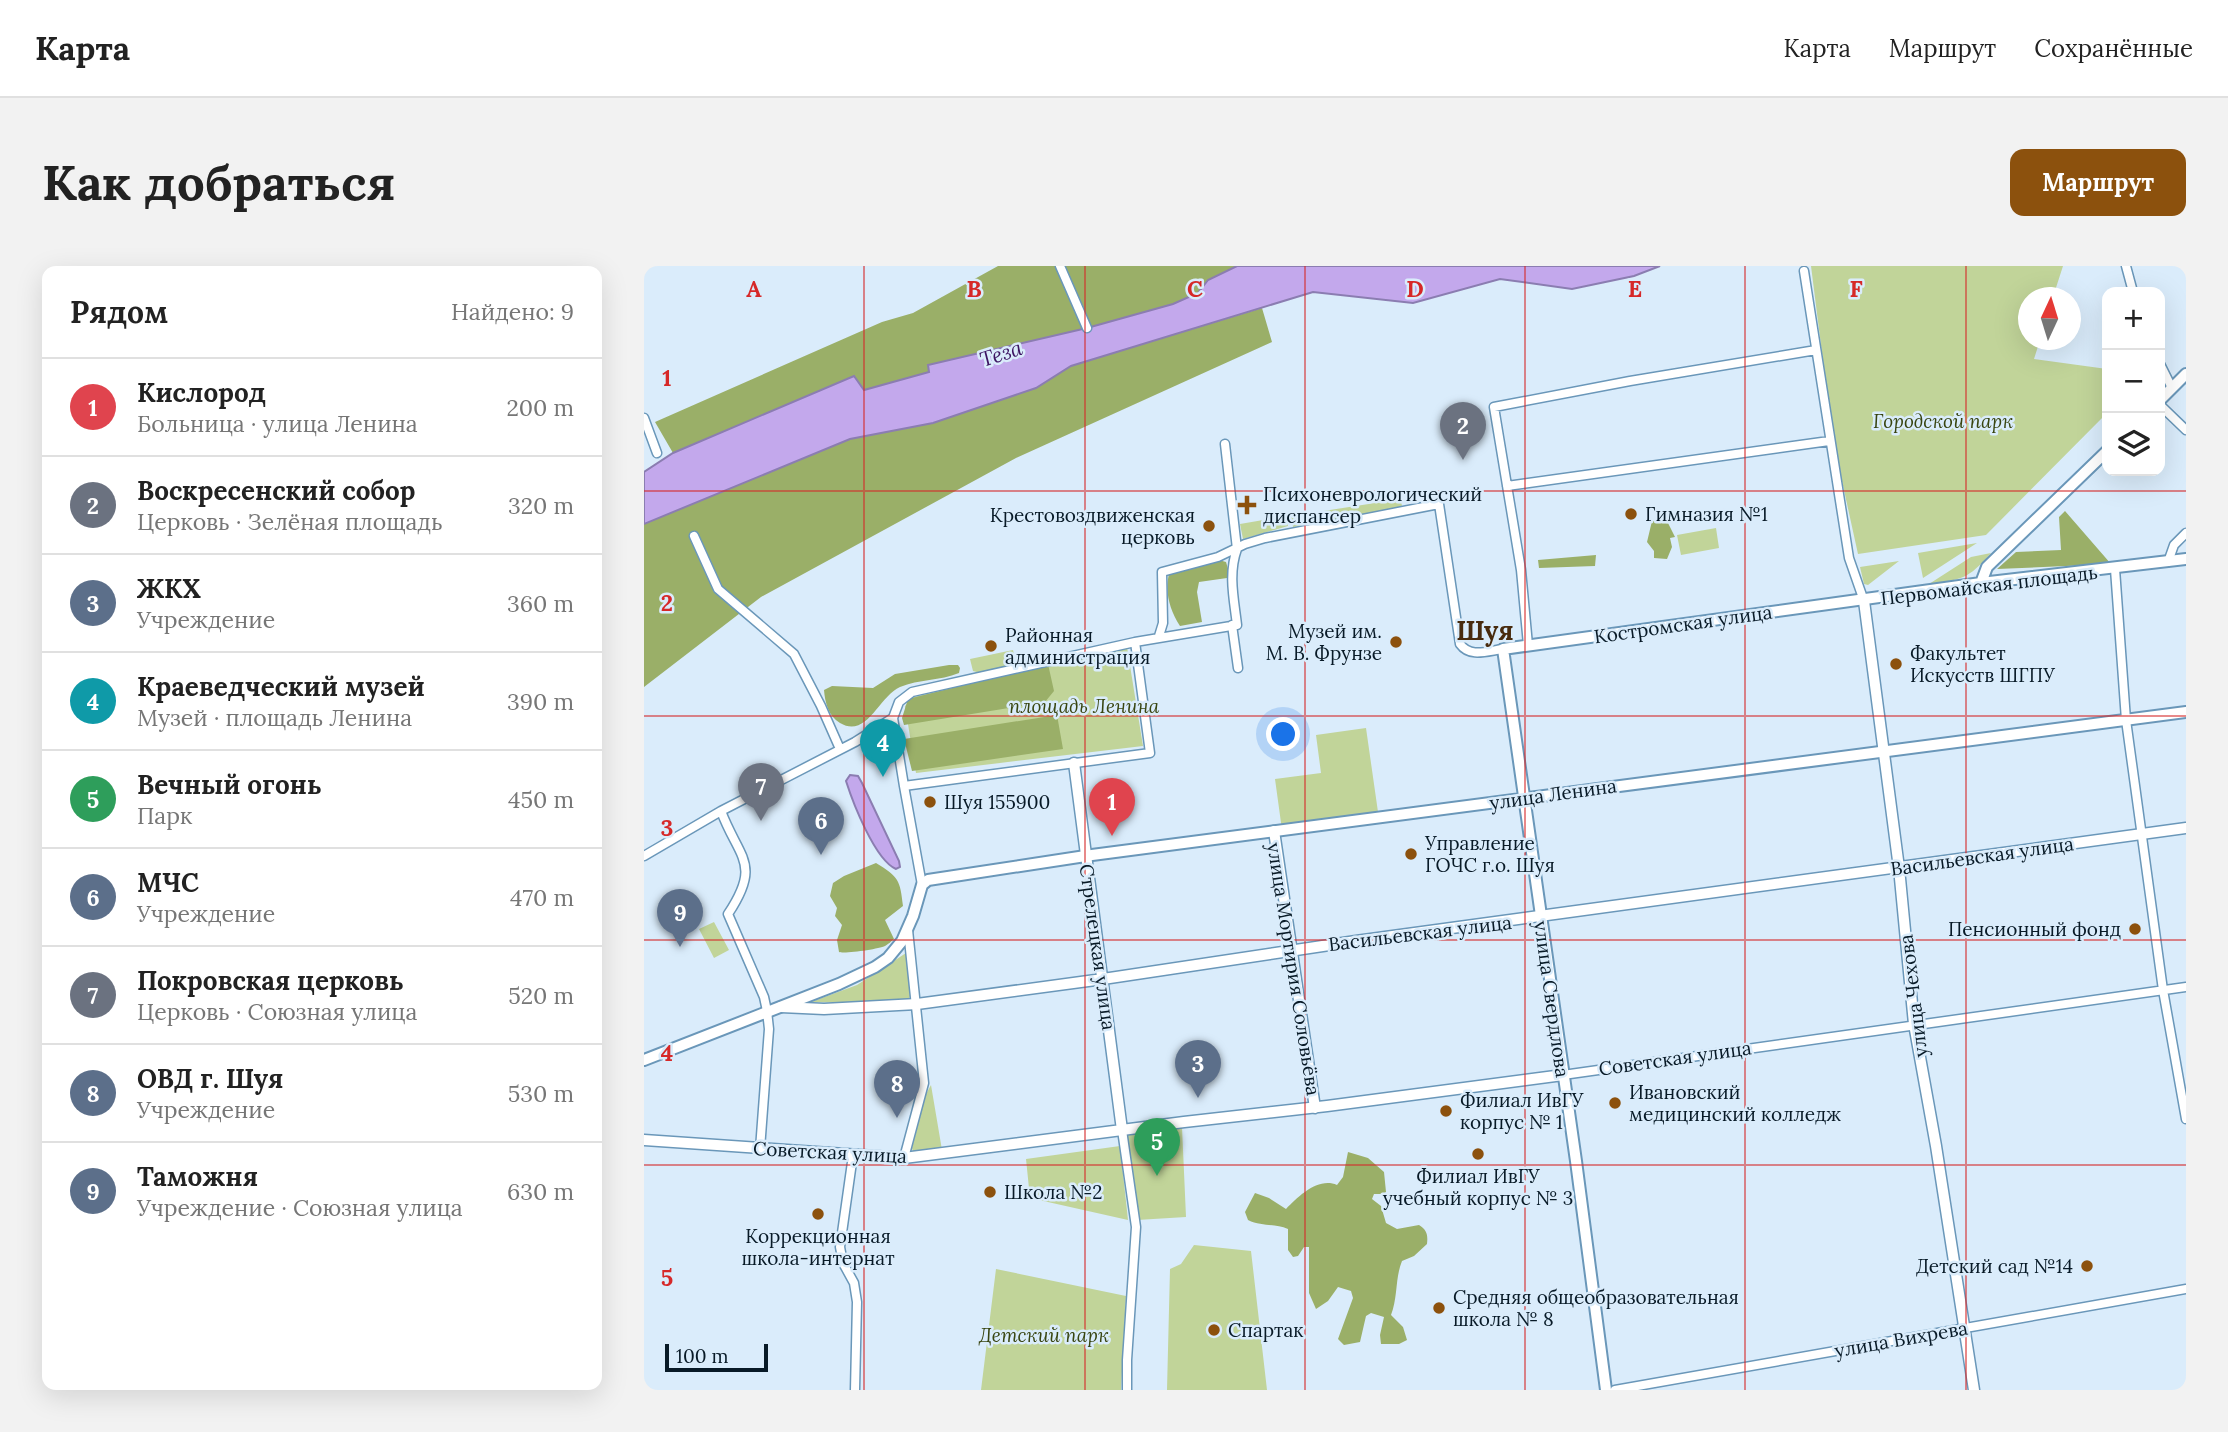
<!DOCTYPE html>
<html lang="ru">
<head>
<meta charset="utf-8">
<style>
  :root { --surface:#fff; --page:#f2f2f2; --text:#222; --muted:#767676; --line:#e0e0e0; --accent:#8c510d }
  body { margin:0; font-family:Lora,serif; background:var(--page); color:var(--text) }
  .controls { position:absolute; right:21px; top:21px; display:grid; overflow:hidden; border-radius:14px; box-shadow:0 7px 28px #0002 }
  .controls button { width:63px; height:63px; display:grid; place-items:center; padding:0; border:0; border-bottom:2px solid var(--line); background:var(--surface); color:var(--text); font:35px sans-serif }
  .compass { position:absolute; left:1374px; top:21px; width:63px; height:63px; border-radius:50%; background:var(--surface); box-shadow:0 7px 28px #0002; rotate:4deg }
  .scale { position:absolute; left:21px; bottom:18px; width:103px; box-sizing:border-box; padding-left:7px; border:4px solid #081a27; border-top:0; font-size:19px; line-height:24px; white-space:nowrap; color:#081a27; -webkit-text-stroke:5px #daecfb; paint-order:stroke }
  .you { position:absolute; left:640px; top:469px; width:24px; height:24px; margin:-18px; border:5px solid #fff; border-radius:50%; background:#1a73e8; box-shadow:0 0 0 10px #1a73e833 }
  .badge { display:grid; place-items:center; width:46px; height:46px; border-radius:50%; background:var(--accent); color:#fff; font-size:23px; font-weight:700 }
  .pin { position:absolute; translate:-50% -58px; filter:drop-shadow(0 2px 4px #0008) }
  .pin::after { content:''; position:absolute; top:37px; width:24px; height:21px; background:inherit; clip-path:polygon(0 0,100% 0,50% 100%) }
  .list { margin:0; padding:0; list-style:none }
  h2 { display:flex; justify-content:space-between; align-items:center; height:91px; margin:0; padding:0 28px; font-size:30px }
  h2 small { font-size:23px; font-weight:400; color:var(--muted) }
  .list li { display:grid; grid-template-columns:46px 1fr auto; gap:21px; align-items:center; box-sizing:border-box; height:98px; padding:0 28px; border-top:2px solid var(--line) }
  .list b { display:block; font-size:26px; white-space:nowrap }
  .list p { margin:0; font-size:23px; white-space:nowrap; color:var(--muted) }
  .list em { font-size:23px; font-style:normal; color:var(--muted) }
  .icon { flex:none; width:38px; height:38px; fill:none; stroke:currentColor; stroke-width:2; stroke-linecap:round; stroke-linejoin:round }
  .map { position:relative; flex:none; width:1542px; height:1124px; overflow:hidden; border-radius:14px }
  header { display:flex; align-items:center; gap:42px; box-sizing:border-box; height:98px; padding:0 35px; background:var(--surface); border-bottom:2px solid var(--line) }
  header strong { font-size:33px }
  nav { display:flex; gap:38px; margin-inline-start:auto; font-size:24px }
  .intro { display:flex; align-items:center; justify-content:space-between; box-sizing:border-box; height:168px; padding:0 42px }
  h1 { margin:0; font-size:49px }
  .button { padding:18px 32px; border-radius:14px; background:var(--accent); color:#fff; font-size:24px; font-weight:700 }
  main { display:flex; gap:42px; padding:0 42px }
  aside { flex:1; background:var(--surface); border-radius:14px; box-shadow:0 7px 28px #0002 }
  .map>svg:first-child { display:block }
  .green { fill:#c1d499 }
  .forest { fill:#9aaf68 }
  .water { fill:#c3a8ec; stroke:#8b7db1; stroke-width:2 }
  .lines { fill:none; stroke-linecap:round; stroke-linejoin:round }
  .minor-casing { stroke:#6a97b9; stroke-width:11 }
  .tertiary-casing { stroke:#6a97b9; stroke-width:13 }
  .secondary-casing { stroke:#6a97b9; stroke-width:14 }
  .minor { stroke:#fff; stroke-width:8 }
  .tertiary { stroke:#fff; stroke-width:10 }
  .secondary { stroke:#fff; stroke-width:10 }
  .grid { fill:none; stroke:#d62828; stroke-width:2; stroke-opacity:0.55 }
  .poi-dot { fill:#8c510d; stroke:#daecfb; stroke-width:2.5 }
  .labels { text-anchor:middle; stroke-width:5; stroke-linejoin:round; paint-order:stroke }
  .park-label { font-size:19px; font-style:italic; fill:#384510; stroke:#daecfb }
  .poi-label { font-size:19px; fill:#081a27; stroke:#daecfb; text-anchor:start }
  .street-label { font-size:19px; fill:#081a27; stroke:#daecfb }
  .water-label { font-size:21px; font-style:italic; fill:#3c1462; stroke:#daecfb }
  .district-label { font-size:26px; font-weight:bold; fill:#482b0e; stroke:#daecfb }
  .grid-label { font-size:23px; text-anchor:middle; font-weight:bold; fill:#d62828; stroke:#daecfb; stroke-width:5; stroke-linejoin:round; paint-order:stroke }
</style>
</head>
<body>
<header>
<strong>Карта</strong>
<nav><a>Карта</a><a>Маршрут</a><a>Сохранённые</a></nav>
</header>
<div class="intro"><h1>Как добраться</h1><a class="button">Маршрут</a></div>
<main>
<aside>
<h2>Рядом<small>Найдено: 9</small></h2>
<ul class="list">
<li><span class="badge" style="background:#e0444e">1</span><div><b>Кислород</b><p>Больница · улица Ленина</p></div><em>200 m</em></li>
<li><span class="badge" style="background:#6b7280">2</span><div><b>Воскресенский собор</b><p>Церковь · Зелёная площадь</p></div><em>320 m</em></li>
<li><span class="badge" style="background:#5c6f8a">3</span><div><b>ЖКХ</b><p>Учреждение</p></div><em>360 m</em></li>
<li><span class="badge" style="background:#0f9aa8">4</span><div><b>Краеведческий музей</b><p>Музей · площадь Ленина</p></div><em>390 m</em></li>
<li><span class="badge" style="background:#2e9e5b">5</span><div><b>Вечный огонь</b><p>Парк</p></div><em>450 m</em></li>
<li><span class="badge" style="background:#5c6f8a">6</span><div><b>МЧС</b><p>Учреждение</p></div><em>470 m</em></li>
<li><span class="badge" style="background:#6b7280">7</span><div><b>Покровская церковь</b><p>Церковь · Союзная улица</p></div><em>520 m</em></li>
<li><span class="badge" style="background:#5c6f8a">8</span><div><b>ОВД г. Шуя</b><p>Учреждение</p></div><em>530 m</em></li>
<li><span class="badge" style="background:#5c6f8a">9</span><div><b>Таможня</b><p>Учреждение · Союзная улица</p></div><em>630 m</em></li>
</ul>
</aside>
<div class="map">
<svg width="1542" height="1124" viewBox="0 0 1542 1124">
  <rect width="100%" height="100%" fill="#daecfb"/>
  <!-- green -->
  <path class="green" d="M1167,0H1419L1409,31L1384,32V74H1396L1390,93L1463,103V147L1342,269L1214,288L1189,174Z
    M757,233L758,241L649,261L647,250Z
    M642,250L644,260L599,273L596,258Z
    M1072,262L1075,282L1037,289L1033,269Z
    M1333,277L1279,312L1274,287Z
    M1347,287C1323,314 1319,313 1285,318L1327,291Z
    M1255,295L1224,319L1220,318L1216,301Z
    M483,381L499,480L272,507L261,440L270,431Z
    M369,384L372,397L368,401L336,407L329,405L326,393Z
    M722,462L735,553L638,564L631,513L677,507L672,469Z
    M70,656L85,684L70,692L55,663Z
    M262,687L266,730L265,733L250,738L167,736L213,719Z
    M287,819L298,884L269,886L268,882L282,828Z
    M538,861L542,951L493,954L480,868Z
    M476,880L484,954L386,932L382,893Z
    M550,979L607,985L623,1124H523L526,1003L537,998Z
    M352,1003L482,1030L477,1124H337Z"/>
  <!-- forest -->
  <path class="forest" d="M354,0H593L564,14L554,27L529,38L443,62L284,100L286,106L220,124L210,110L29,187L11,156L238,56L269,47Z
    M618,42L628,76L372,192L117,331L0,421V258L206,173L289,157L392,122L427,100Z
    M1421,245L1467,298L1353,303L1372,286L1417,284L1415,251Z
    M1008,255H1023L1031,271L1026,272L1028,281L1023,293L1010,292V285L1003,276Z
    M952,289L951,300L895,302L894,294Z
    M575,294L582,296L585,306L583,312L555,316L553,326L558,356L536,360C525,343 520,324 526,304Z
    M404,398L410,425L401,436L260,459L258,452L264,433Z
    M305,399H314L316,402L315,407C296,415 275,413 256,421C235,430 223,473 196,457C184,450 181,436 180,424L188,420L229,422L251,408Z
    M413,449L419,483L268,505L260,473Z
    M232,597C255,611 256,614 259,640L241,654L250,673C248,675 243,679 241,680C235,683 201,688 195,686L193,674L198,659L191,650L193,642L186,630L189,617L200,610Z
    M704,886L724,892L740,906L742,926L740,928H730L728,933L737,940L742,957L753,963L775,959C783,964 784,969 783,978L770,990L758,995C751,1012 754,1031 747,1049L759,1061L763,1074L755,1078H737L736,1069L740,1051L727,1047L722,1050L716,1076L700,1079L694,1073L709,1032L707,1025L694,1021L684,1035L672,1043L665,1027V981H660L654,990L649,991L644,984V963C631,957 618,961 604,954L601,946L611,927L625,932L642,943C655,930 674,911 693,919L699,911Z"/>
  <!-- water -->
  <path class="water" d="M593,0H1016L990,10L928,23L856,13L769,37L669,26L427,100L392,122L289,157L206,173L0,258V206L29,187L210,110L220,124L285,106L284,99L443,62L529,38L554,27L564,14Z
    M206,509L214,510L218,517L255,595L256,601L252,603C231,594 209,537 202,515Z"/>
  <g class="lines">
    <!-- minor casing -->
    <g class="minor-casing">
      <path id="minor" d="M416,0L443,62
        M1482,0L1489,26
        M1160,5L1205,292L1220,335
        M1516,98L1528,122
        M1516,139L1542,164
        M0,152L13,187
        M863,220L1185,175
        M50,270L74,323L150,388L177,440L196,483
        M1524,296L1530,279L1542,267
        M1471,303L1482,454L1519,724L1542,853
        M588,359L594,402
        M515,370L519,357L518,306L574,291L601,278L621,272L795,238L816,378C826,392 843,385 859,383
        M491,376L506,487L260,520L249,452L255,436L268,426Z
        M491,376L593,359C590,333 584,308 593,283L581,178
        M884,379L877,304L850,141L986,115L1172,84
        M260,520L278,619
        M77,545C95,593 118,597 84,648L120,731L123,745L125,763L116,883
        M0,590L77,545L211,476L249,452
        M919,809L1542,721
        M478,864L492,961L483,1094V1124
        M209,889L196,981L199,997L210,1017L213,1036L211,1124
        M260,892L280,817L264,664
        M971,1124L1542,1023"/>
    </g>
    <!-- tertiary casing -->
    <g class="tertiary-casing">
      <path id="tertiary" d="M1220,335L1255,602L1270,758L1292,880L1330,1124
        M430,497L478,864
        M630,565L671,842
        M137,741L180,743L273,738L459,713L712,675L1542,562
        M0,874L260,892L540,856L683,840L919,809"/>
    </g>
    <!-- secondary casing -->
    <g class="secondary-casing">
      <path id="secondary" d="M1516,134L1542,108
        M1337,317L1343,301L1463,185
        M0,794L195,718L231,701L244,692L258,675L269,650L278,619L284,614L448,589L1542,446
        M962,1124L932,895L859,383L1337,317L1542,293"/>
    </g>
    <!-- minor -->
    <use href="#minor" class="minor"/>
    <!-- tertiary -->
    <use href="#tertiary" class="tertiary"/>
    <!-- secondary -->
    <use href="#secondary" class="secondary"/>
  </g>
  <!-- grid -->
  <path class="grid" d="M220,0V1124M441,0V1124M661,0V1124M881,0V1124M1101,0V1124M1322,0V1124M0,225H1542M0,450H1542M0,674H1542M0,899H1542"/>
  <!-- markers -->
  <g class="poi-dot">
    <path d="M599.5 228.5h7v7h7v7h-7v7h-7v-7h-7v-7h7z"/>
    <circle cx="987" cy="248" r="7"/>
    <circle cx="565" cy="260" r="7"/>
    <circle cx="752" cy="376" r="7"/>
    <circle cx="347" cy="380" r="7"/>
    <circle cx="1252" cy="398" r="7"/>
    <circle cx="286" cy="536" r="7"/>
    <circle cx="767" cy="588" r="7"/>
    <circle cx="1491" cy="663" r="7"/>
    <circle cx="971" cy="837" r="7"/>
    <circle cx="802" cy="845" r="7"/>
    <circle cx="834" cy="888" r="7"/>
    <circle cx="346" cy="926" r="7"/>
    <circle cx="174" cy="948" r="7"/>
    <circle cx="1443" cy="1000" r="7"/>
    <circle cx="795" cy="1042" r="7"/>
    <circle cx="570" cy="1064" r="7"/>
  </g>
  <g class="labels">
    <!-- park labels -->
    <g class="park-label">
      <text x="1299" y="162">Городской парк</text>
      <text x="440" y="447">площадь Ленина</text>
      <text x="400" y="1076">Детский парк</text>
    </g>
    <!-- poi labels -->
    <g class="poi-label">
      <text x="619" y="235">Психоневрологический<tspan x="619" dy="22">диспансер</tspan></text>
      <text x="1001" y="255">Гимназия №1</text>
      <text x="551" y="256" text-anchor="end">Крестовоздвиженская<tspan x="551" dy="22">церковь</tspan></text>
      <text x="738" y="372" text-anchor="end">Музей им.<tspan x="738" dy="22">М. В. Фрунзе</tspan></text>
      <text x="361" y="376">Районная<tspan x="361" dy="22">администрация</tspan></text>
      <text x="1266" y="394">Факультет<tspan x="1266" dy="22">Искусств ШГПУ</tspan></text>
      <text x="300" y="543">Шуя 155900</text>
      <text x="781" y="584">Управление<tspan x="781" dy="22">ГОЧС г.о. Шуя</tspan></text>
      <text x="1477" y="670" text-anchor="end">Пенсионный фонд</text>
      <text x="985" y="833">Ивановский<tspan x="985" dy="22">медицинский колледж</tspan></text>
      <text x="816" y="841">Филиал ИвГУ<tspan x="816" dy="22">корпус № 1</tspan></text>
      <text x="834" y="917" text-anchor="middle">Филиал ИвГУ<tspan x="834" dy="22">учебный корпус № 3</tspan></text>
      <text x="360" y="933">Школа №2</text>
      <text x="174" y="977" text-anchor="middle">Коррекционная<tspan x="174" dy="22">школа-интернат</tspan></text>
      <text x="1429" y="1007" text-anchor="end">Детский сад №14</text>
      <text x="809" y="1038">Средняя общеобразовательная<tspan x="809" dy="22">школа № 8</tspan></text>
      <text x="584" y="1071">Спартак</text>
    </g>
    <!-- street labels -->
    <g class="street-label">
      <text transform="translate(1345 319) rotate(-7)" y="7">Первомайская площадь</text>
      <text transform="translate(1039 358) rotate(-8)" y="7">Костромская улица</text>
      <text transform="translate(909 528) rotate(-8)" y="7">улица Ленина</text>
      <text transform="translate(1338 590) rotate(-8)" y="7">Васильевская улица</text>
      <text transform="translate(776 667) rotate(-7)" y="7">Васильевская улица</text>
      <text transform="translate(454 681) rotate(82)" y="7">Стрелецкая улица</text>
      <text transform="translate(650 703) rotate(81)" y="7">улица Мортирия Соловьёва</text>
      <text transform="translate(1269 730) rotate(-97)" y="7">улица Чехова</text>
      <text transform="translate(908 733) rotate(82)" y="7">улица Свердлова</text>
      <text transform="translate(1031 792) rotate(-8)" y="7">Советская улица</text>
      <text transform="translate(186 886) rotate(3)" y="7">Советская улица</text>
      <text transform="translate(1257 1073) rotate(-10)" y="7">улица Вихрева</text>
    </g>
    <!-- water labels -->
    <g class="water-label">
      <text transform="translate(357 88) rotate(-18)" y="7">Теза</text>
    </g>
    <!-- district labels -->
    <g class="district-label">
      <text x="841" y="374">Шуя</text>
    </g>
  </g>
  <g class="grid-label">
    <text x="110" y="31">A</text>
    <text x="330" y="31">B</text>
    <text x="551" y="31">C</text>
    <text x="771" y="31">D</text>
    <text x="991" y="31">E</text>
    <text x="1212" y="31">F</text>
    <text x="23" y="120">1</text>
    <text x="23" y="345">2</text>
    <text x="23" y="570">3</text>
    <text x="23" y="795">4</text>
    <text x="23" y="1020">5</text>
  </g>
</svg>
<div class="controls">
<button>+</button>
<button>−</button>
<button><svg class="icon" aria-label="layers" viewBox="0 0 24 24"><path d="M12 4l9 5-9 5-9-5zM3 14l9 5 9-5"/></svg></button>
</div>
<svg class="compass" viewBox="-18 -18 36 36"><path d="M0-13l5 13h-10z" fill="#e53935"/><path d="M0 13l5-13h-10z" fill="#767676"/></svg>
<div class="scale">100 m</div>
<div class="you"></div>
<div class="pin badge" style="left:468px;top:570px;background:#e0444e">1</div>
<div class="pin badge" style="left:819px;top:194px;background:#6b7280">2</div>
<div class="pin badge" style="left:554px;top:832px;background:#5c6f8a">3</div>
<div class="pin badge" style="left:239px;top:511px;background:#0f9aa8">4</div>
<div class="pin badge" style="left:513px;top:910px;background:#2e9e5b">5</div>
<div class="pin badge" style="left:177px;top:589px;background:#5c6f8a">6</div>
<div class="pin badge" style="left:117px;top:555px;background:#6b7280">7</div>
<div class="pin badge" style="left:253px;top:852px;background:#5c6f8a">8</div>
<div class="pin badge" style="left:36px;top:681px;background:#5c6f8a">9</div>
</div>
</main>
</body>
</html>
